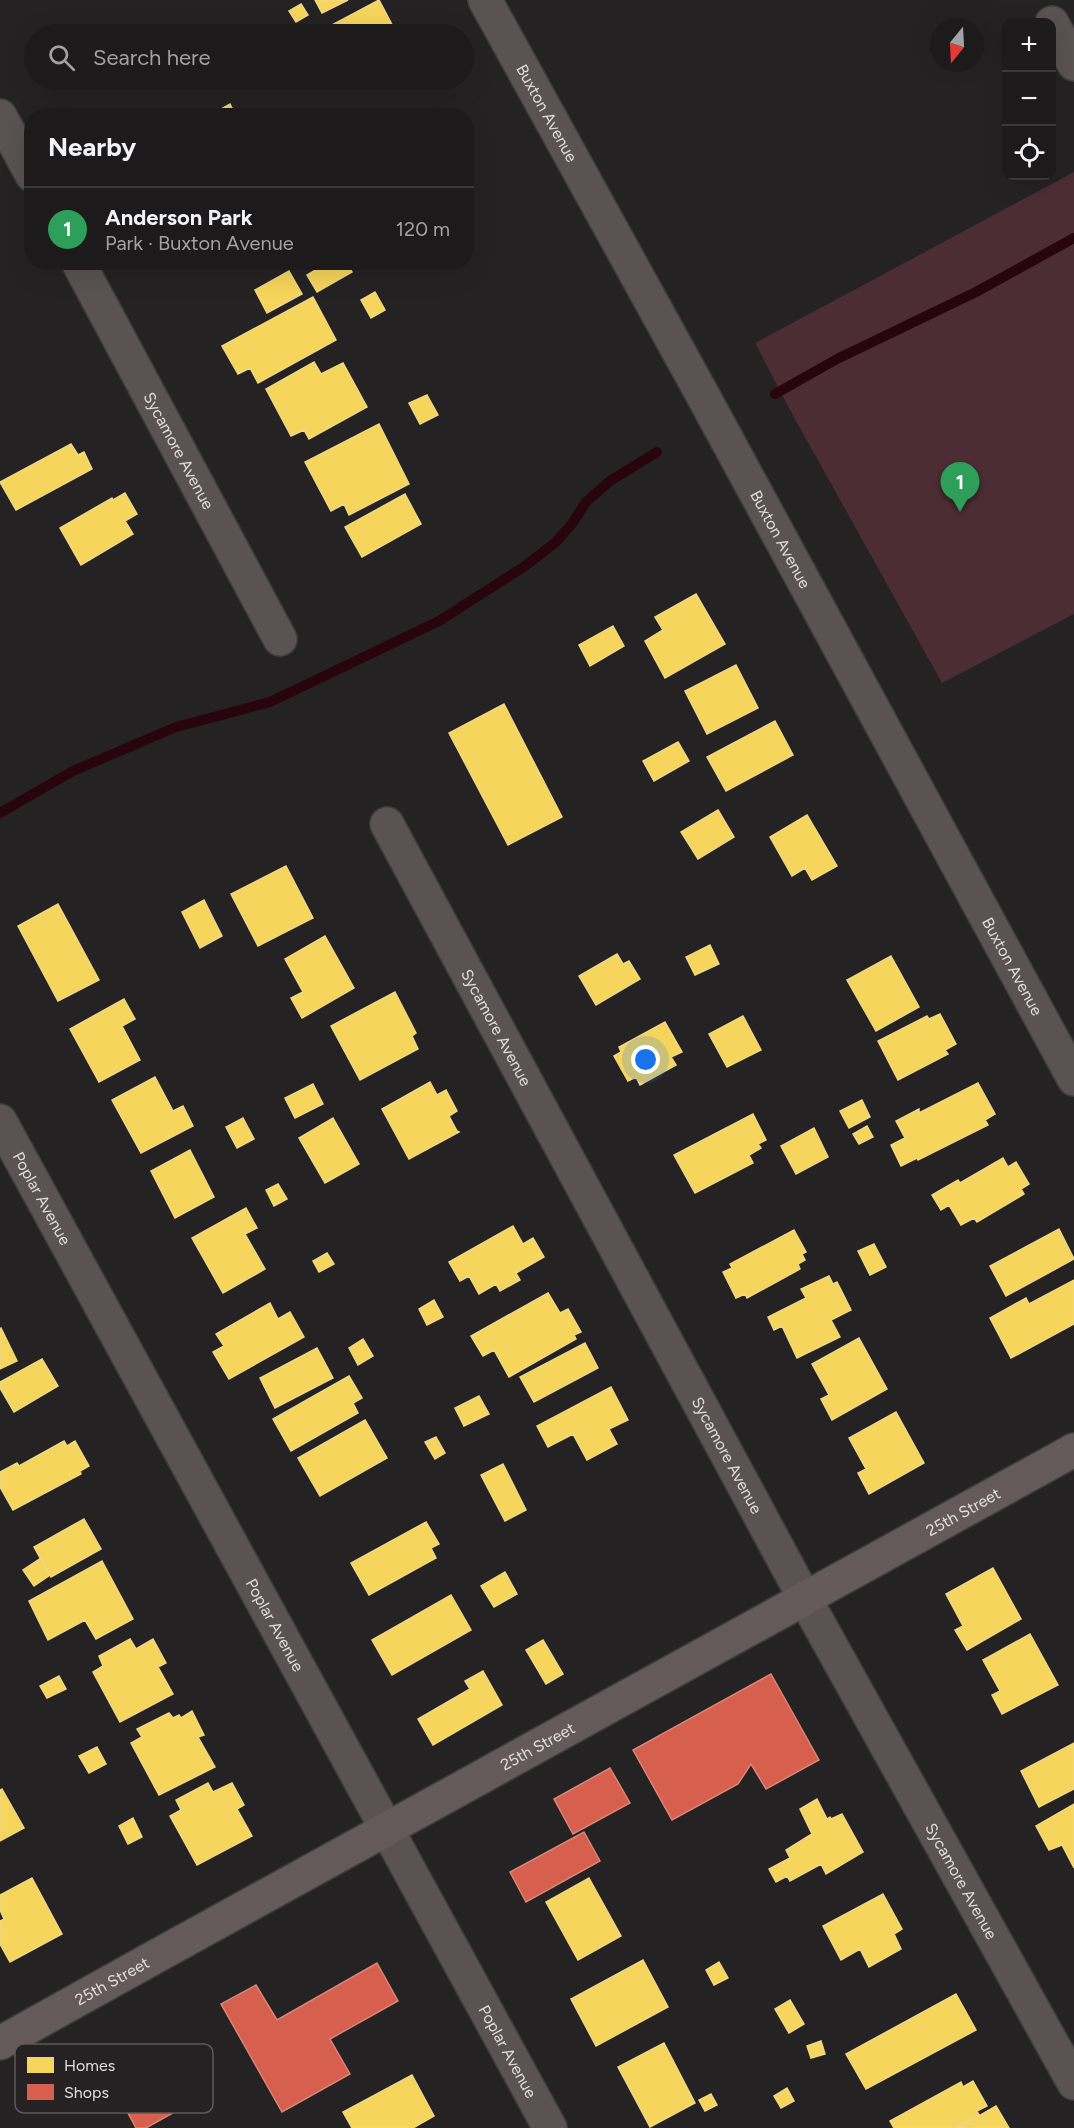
<!DOCTYPE html>
<html lang="en">
<head>
<meta charset="utf-8">
<style>
  :root { --surface:#1c1a1a; --page:#252323; --text:#f1f3f6; --muted:#a0a1a2; --line:#3a3839; --accent:#9f9c9c }
  body { margin:0; font-family:Figtree,sans-serif; background:var(--page); color:var(--text) }
  .controls { position:absolute; right:18px; top:18px; display:grid; overflow:hidden; border-radius:12px; box-shadow:0 6px 24px #0002 }
  .controls button { width:54px; height:54px; display:grid; place-items:center; padding:0; border:0; border-bottom:2px solid var(--line); background:var(--surface); color:var(--text); font:30px sans-serif }
  .compass { position:absolute; left:930px; top:18px; width:54px; height:54px; border-radius:50%; background:var(--surface); box-shadow:0 6px 24px #0002; rotate:198deg }
  .you { position:absolute; left:646px; top:1060px; width:21px; height:21px; margin:-15px; border:4px solid #fff; border-radius:50%; background:#1a73e8; box-shadow:0 0 0 9px #1a73e833 }
  .badge { display:grid; place-items:center; width:39px; height:39px; border-radius:50%; background:var(--accent); color:#fff; font-size:20px; font-weight:700 }
  .pin { position:absolute; translate:-50% -50px; filter:drop-shadow(0 2px 3px #0008) }
  .pin::after { content:''; position:absolute; top:32px; width:21px; height:18px; background:inherit; clip-path:polygon(0 0,100% 0,50% 100%) }
  .list { margin:0; padding:0; list-style:none }
  h2 { display:flex; justify-content:space-between; align-items:center; height:78px; margin:0; padding:0 24px; font-size:26px }
  h2 small { font-size:20px; font-weight:400; color:var(--muted) }
  .list li { display:grid; grid-template-columns:39px 1fr auto; gap:18px; align-items:center; box-sizing:border-box; height:84px; padding:0 24px; border-top:2px solid var(--line) }
  .list b { display:block; font-size:22px; white-space:nowrap }
  .list p { margin:0; font-size:20px; white-space:nowrap; color:var(--muted) }
  .list em { font-size:20px; font-style:normal; color:var(--muted) }
  .icon { flex:none; width:33px; height:33px; fill:none; stroke:currentColor; stroke-width:2; stroke-linecap:round; stroke-linejoin:round }
  .map { position:relative; flex:none; width:1074px; height:2128px; overflow:hidden }
  .search { position:absolute; background:var(--surface); box-shadow:0 6px 24px #0002; left:24px; top:24px; width:450px; height:66px; display:flex; align-items:center; gap:15px; box-sizing:border-box; padding:0 21px; border-radius:33px; color:var(--muted); font-size:22px }
  .panel { position:absolute; background:var(--surface); box-shadow:0 6px 24px #0002; left:24px; top:108px; width:450px; height:162px; border-radius:24px }
  .map>svg:first-child { display:block }
  .green { fill:#4c2d33 }
  .homes { fill:#f6d55c; stroke:#efd783; stroke-width:1.5 }
  .shops { fill:#d6604d; stroke:#d98678; stroke-width:1.5 }
  .lines { fill:none; stroke-linecap:round; stroke-linejoin:round }
  .stream { stroke:#28040f; stroke-width:10 }
  .minor-casing { stroke:#3e3d3d; stroke-width:36 }
  .major-casing { stroke:#3e3d3d; stroke-width:36 }
  .minor { stroke:#5a5253; stroke-width:33 }
  .major { stroke:#645a5c; stroke-width:33 }
  .labels { text-anchor:middle; stroke-width:6; stroke-linejoin:round; paint-order:stroke }
  .street-label { font-size:16px; fill:#e0dddd; stroke:#262122 }
  .key { fill:#262122; stroke:#5e595a; stroke-width:1.5 }
  .key-label { font-size:16px; fill:#e0dddd }
</style>
</head>
<body>
<div class="map">
<svg width="1074" height="2128" viewBox="0 0 1074 2128">
  <rect width="100%" height="100%" fill="#252223"/>
  <!-- green -->
  <path class="green" d="M1074,172V614L942,683L790,410L755,343Z"/>
  <!-- homes -->
  <path class="homes" d="M315,0H348L322,13Z
    M379,0L397,34H335L330,26Z
    M301,4L308,15L296,22L289,11Z
    M230,104L236,116H213L212,114Z
    M329,262H346L352,272L317,292L307,275Z
    M289,271L302,294L267,313L255,290Z
    M375,292L385,310L371,318L361,300Z
    M313,297L336,340L258,383L250,368L238,374L222,346Z
    M314,362L321,374L343,363L367,407L309,439L304,430L291,436L266,389Z
    M427,395L438,415L420,424L409,403Z
    M379,424L409,484L349,515L344,504L331,511L305,462Z
    M71,444L78,455L84,452L92,469L16,510L0,482Z
    M125,493L137,514L125,521L133,534L81,565L60,528L112,498L113,500Z
    M405,494L421,524L362,557L345,527Z
    M696,594L725,644L665,678L645,641L663,630L655,617Z
    M613,626L624,646L590,666L579,645Z
    M736,665L758,708L707,734L685,691Z
    M504,704L562,817L508,845L449,733Z
    M775,721L793,755L726,791L707,757Z
    M678,742L689,761L654,781L643,761Z
    M718,810L734,837L698,859L681,832Z
    M807,815L837,866L812,880L805,868L792,876L770,837Z
    M286,866L313,918L258,946L231,894Z
    M204,900L222,936L200,948L182,912Z
    M58,904L99,980L58,1001L18,926Z
    M325,936L354,988L302,1018L291,998L303,992L285,959Z
    M710,945L719,964L695,975L686,957Z
    M617,954L623,964L629,961L640,979L596,1005L579,976Z
    M891,956L919,1007L876,1031L847,980Z
    M395,992L416,1033L412,1036L418,1049L360,1080L331,1026Z
    M124,999L135,1019L122,1026L140,1060L99,1082L70,1029Z
    M940,1014L956,1044L945,1050L948,1054L898,1080L878,1041L927,1016L929,1019Z
    M743,1016L761,1050L727,1067L709,1034Z
    M665,1022L682,1052L671,1057L676,1065L640,1085L636,1077L628,1081L614,1056L621,1052L619,1047Z
    M155,1077L173,1111L183,1106L193,1126L141,1153L112,1100Z
    M430,1082L437,1095L446,1090L457,1111L449,1116L457,1131L459,1132L409,1159L382,1109Z
    M978,1083L995,1114L985,1120L988,1125L918,1160L917,1158L901,1166L891,1145L905,1138L896,1121L919,1109V1113Z
    M313,1084L323,1104L295,1118L285,1098Z
    M862,1100L870,1117L849,1128L840,1111Z
    M753,1114L766,1140L758,1144L761,1148L749,1155L753,1163L695,1193L674,1155Z
    M243,1118L254,1139L237,1148L226,1127Z
    M333,1118L359,1164L325,1183L299,1138Z
    M867,1126L873,1137L859,1144L853,1134Z
    M814,1128L828,1157L796,1174L781,1146Z
    M190,1150L214,1197L175,1218L151,1171Z
    M1003,1158L1008,1167L1016,1162L1029,1184L1021,1189L1024,1194L977,1222L974,1218L961,1225L949,1205L941,1210L932,1195L958,1180L960,1183Z
    M278,1184L287,1199L274,1206L266,1190Z
    M246,1208L257,1228L245,1234L265,1269L223,1293L192,1238Z
    M513,1226L523,1244L533,1238L544,1257L516,1273L520,1280L500,1291L496,1284L479,1294L469,1276L460,1281L449,1262Z
    M1059,1229L1074,1259L1006,1296L990,1266Z
    M794,1230L806,1252L802,1254L805,1260L798,1264L800,1269L747,1298L745,1294L736,1298L723,1272L732,1268L730,1264Z
    M874,1244L886,1267L870,1275L858,1251Z
    M327,1253L334,1264L319,1272L313,1261Z
    M829,1276L833,1284L837,1282L851,1310L831,1320L840,1337L797,1358L782,1326L774,1330L768,1317L806,1298L801,1289Z
    M1074,1280V1324L1011,1358L990,1318L1026,1298L1029,1304Z
    M548,1293L560,1313L568,1309L581,1332L574,1335L576,1339L509,1377L494,1350L483,1356L471,1336Z
    M434,1300L443,1317L427,1325L419,1309Z
    M270,1303L278,1319L290,1312L304,1337L229,1379L213,1352L224,1346L216,1334Z
    M1,1328L17,1361L0,1369V1329Z
    M859,1338L887,1389L832,1420L821,1399L829,1395L812,1364Z
    M363,1339L373,1356L358,1365L349,1348Z
    M585,1343L598,1368L534,1402L520,1377Z
    M317,1348L333,1378L275,1408L260,1378Z
    M42,1359L58,1386L14,1412L0,1388V1382Z
    M349,1376L362,1398L353,1403L358,1413L291,1451L273,1419Z
    M611,1387L628,1420L609,1429L617,1444L587,1460L573,1434L548,1447L537,1426Z
    M479,1396L489,1414L464,1426L455,1408Z
    M896,1412L924,1463L869,1494L858,1473L866,1469L849,1438Z
    M365,1420L387,1458L320,1496L298,1458Z
    M436,1437L445,1453L435,1459L425,1442Z
    M64,1441L67,1446L75,1441L89,1466L80,1471L81,1474L13,1510L0,1487V1472L17,1463L19,1466Z
    M503,1464L526,1510L505,1521L481,1475Z
    M84,1519L101,1549L51,1577L34,1547Z
    M426,1522L439,1544L431,1548L436,1558L369,1595L351,1563Z
    M41,1558L50,1575L34,1586L23,1570Z
    M102,1561L133,1619L96,1639L85,1620L48,1640L29,1601Z
    M993,1568L1021,1619L967,1650L955,1630L963,1626L946,1594Z
    M505,1572L517,1594L494,1607L481,1586Z
    M451,1595L471,1630L392,1675L372,1640Z
    M1030,1634L1058,1685L1002,1714L992,1695L1000,1691L983,1660Z
    M130,1639L136,1649L153,1639L166,1663L158,1667L173,1694L120,1722L93,1672L103,1666L99,1656Z
    M543,1640L563,1674L546,1684L526,1650Z
    M483,1671L502,1705L433,1745L418,1719L470,1689L465,1681Z
    M59,1676L66,1689L47,1698L40,1686Z
    M192,1711L204,1735L198,1737L215,1767L159,1795L131,1743L142,1737L137,1729L169,1713L173,1718L179,1715L181,1718Z
    M1074,1743V1789L1039,1807L1021,1771Z
    M97,1747L106,1764L89,1773L79,1756Z
    M208,1783L213,1792L232,1783L244,1805L237,1809L252,1836L197,1865L170,1816L181,1810L176,1800Z
    M2,1789L24,1828L0,1841V1790Z
    M817,1799L827,1819L830,1817L831,1819L842,1814L863,1852L826,1874L821,1864L790,1881L787,1876L776,1882L769,1869L790,1858L786,1850L812,1834L800,1809Z
    M1074,1804V1868L1062,1845L1049,1850L1036,1826Z
    M133,1818L142,1837L128,1844L119,1826Z
    M32,1878L62,1934L10,1962L0,1944V1921L4,1919L0,1910V1895Z
    M589,1878L621,1936L578,1960L546,1902Z
    M883,1894L902,1929L894,1934L901,1949L869,1967L860,1949L841,1960L823,1926Z
    M643,1960L668,2007L596,2046L571,1999Z
    M719,1962L728,1978L714,1985L706,1970Z
    M956,1994L976,2030L866,2089L846,2054Z
    M790,2000L804,2024L789,2033L775,2009Z
    M821,2041L825,2054L811,2058L807,2046Z
    M664,2043L695,2103L650,2127L618,2067Z
    M412,2075L434,2116L413,2128H352L343,2112Z
    M973,2081L987,2106L977,2111L979,2115L955,2128H894L890,2121L961,2082L963,2087Z
    M787,2088L794,2101L781,2108L774,2096Z
    M711,2094L717,2105L705,2111L699,2100Z
    M996,2106L1009,2128H958Z"/>
  <!-- shops -->
  <path class="shops" d="M771,1674L819,1760L766,1789L751,1764L738,1784L672,1820L633,1750Z
    M610,1768L630,1803L573,1834L554,1799Z
    M584,1832L600,1861L526,1902L510,1872Z
    M377,1963L398,2001L330,2039L350,2074L282,2112L221,2004L256,1985L277,2020Z
    M181,2053L205,2095L146,2128H136L115,2089L137,2077L138,2066L142,2061L152,2060L158,2065Z"/>
  <g class="lines">
    <!-- stream -->
    <path class="stream" d="M775,394L837,359L976,292L1074,238
      M0,813L73,771L176,727L270,702L439,621L525,566L556,542L572,524L586,502L610,481L657,452"/>
    <!-- minor casing -->
    <g class="minor-casing">
      <g id="minor">
        <path id="s1" d="M485,0L701,392L1074,1079"/>
        <path d="M1052,23L1074,64"/>
        <path d="M0,116L32,175"/>
        <path id="s2" d="M78,262L280,639"/>
        <path id="s3" d="M387,824L805,1599L1074,2083"/>
        <path id="s4" d="M0,1121L550,2128"/>
      </g>
    </g>
    <!-- major casing -->
    <g class="major-casing">
      <g id="major">
        <path id="s5" d="M0,2043C357,1844 716,1649 1074,1450"/>
      </g>
    </g>
    <!-- minor -->
    <use href="#minor" class="minor"/>
    <!-- major -->
    <use href="#major" class="major"/>
  </g>
  <g class="labels">
    <!-- street labels -->
    <g class="street-label">
      <text dy="6" stroke="none"><textPath href="#s1" startOffset="129">Buxton Avenue</textPath></text>
      <text dy="6" stroke="none"><textPath href="#s2" startOffset="214">Sycamore Avenue</textPath></text>
      <text dy="6" stroke="none"><textPath href="#s1" startOffset="615">Buxton Avenue</textPath></text>
      <text dy="6" stroke="none"><textPath href="#s1" startOffset="1101">Buxton Avenue</textPath></text>
      <text dy="6" stroke="none"><textPath href="#s3" startOffset="231">Sycamore Avenue</textPath></text>
      <text dy="6" stroke="none"><textPath href="#s4" startOffset="88">Poplar Avenue</textPath></text>
      <text dy="6" stroke="none"><textPath href="#s3" startOffset="717">Sycamore Avenue</textPath></text>
      <text dy="6" stroke="none"><textPath href="#s5" startOffset="1100">25th Street</textPath></text>
      <text dy="6" stroke="none"><textPath href="#s4" startOffset="574">Poplar Avenue</textPath></text>
      <text dy="6" stroke="none"><textPath href="#s5" startOffset="614">25th Street</textPath></text>
      <text dy="6" stroke="none"><textPath href="#s3" startOffset="1203">Sycamore Avenue</textPath></text>
      <text dy="6" stroke="none"><textPath href="#s5" startOffset="128">25th Street</textPath></text>
      <text dy="6" stroke="none"><textPath href="#s4" startOffset="1060">Poplar Avenue</textPath></text>
    </g>
  </g>
  <!-- legend -->
  <rect x="15" y="2044" width="198" height="69" rx="9" class="key"/>
  <rect x="27" y="2057" width="27" height="16" fill="#f6d55c"/>
  <rect x="27" y="2084" width="27" height="16" fill="#d6604d"/>
  <g class="key-label">
    <text x="64" y="2071">Homes</text>
    <text x="64" y="2098">Shops</text>
  </g>
</svg>
<div class="controls">
<button>+</button>
<button>−</button>
<button><svg class="icon" aria-label="locate" viewBox="0 0 24 24"><circle cx="12" cy="12" r="6"/><path d="M12 2v4M12 18v4M2 12h4M18 12h4"/></svg></button>
</div>
<svg class="compass" viewBox="-18 -18 36 36"><path d="M0-13l5 13h-10z" fill="#e53935"/><path d="M0 13l5-13h-10z" fill="#a0a1a2"/></svg>
<div class="you"></div>
<div class="pin badge" style="left:960px;top:512px;background:#2e9e5b">1</div>
<div class="search"><svg class="icon" aria-label="search" viewBox="0 0 24 24"><circle cx="10" cy="10" r="6"/><path d="M15 15l6 6"/></svg>Search here</div>
<section class="panel">
<h2>Nearby<small></small></h2>
<ul class="list">
<li><span class="badge" style="background:#2e9e5b">1</span><div><b>Anderson Park</b><p>Park · Buxton Avenue</p></div><em>120 m</em></li>
</ul>
</section>
</div>
</body>
</html>
